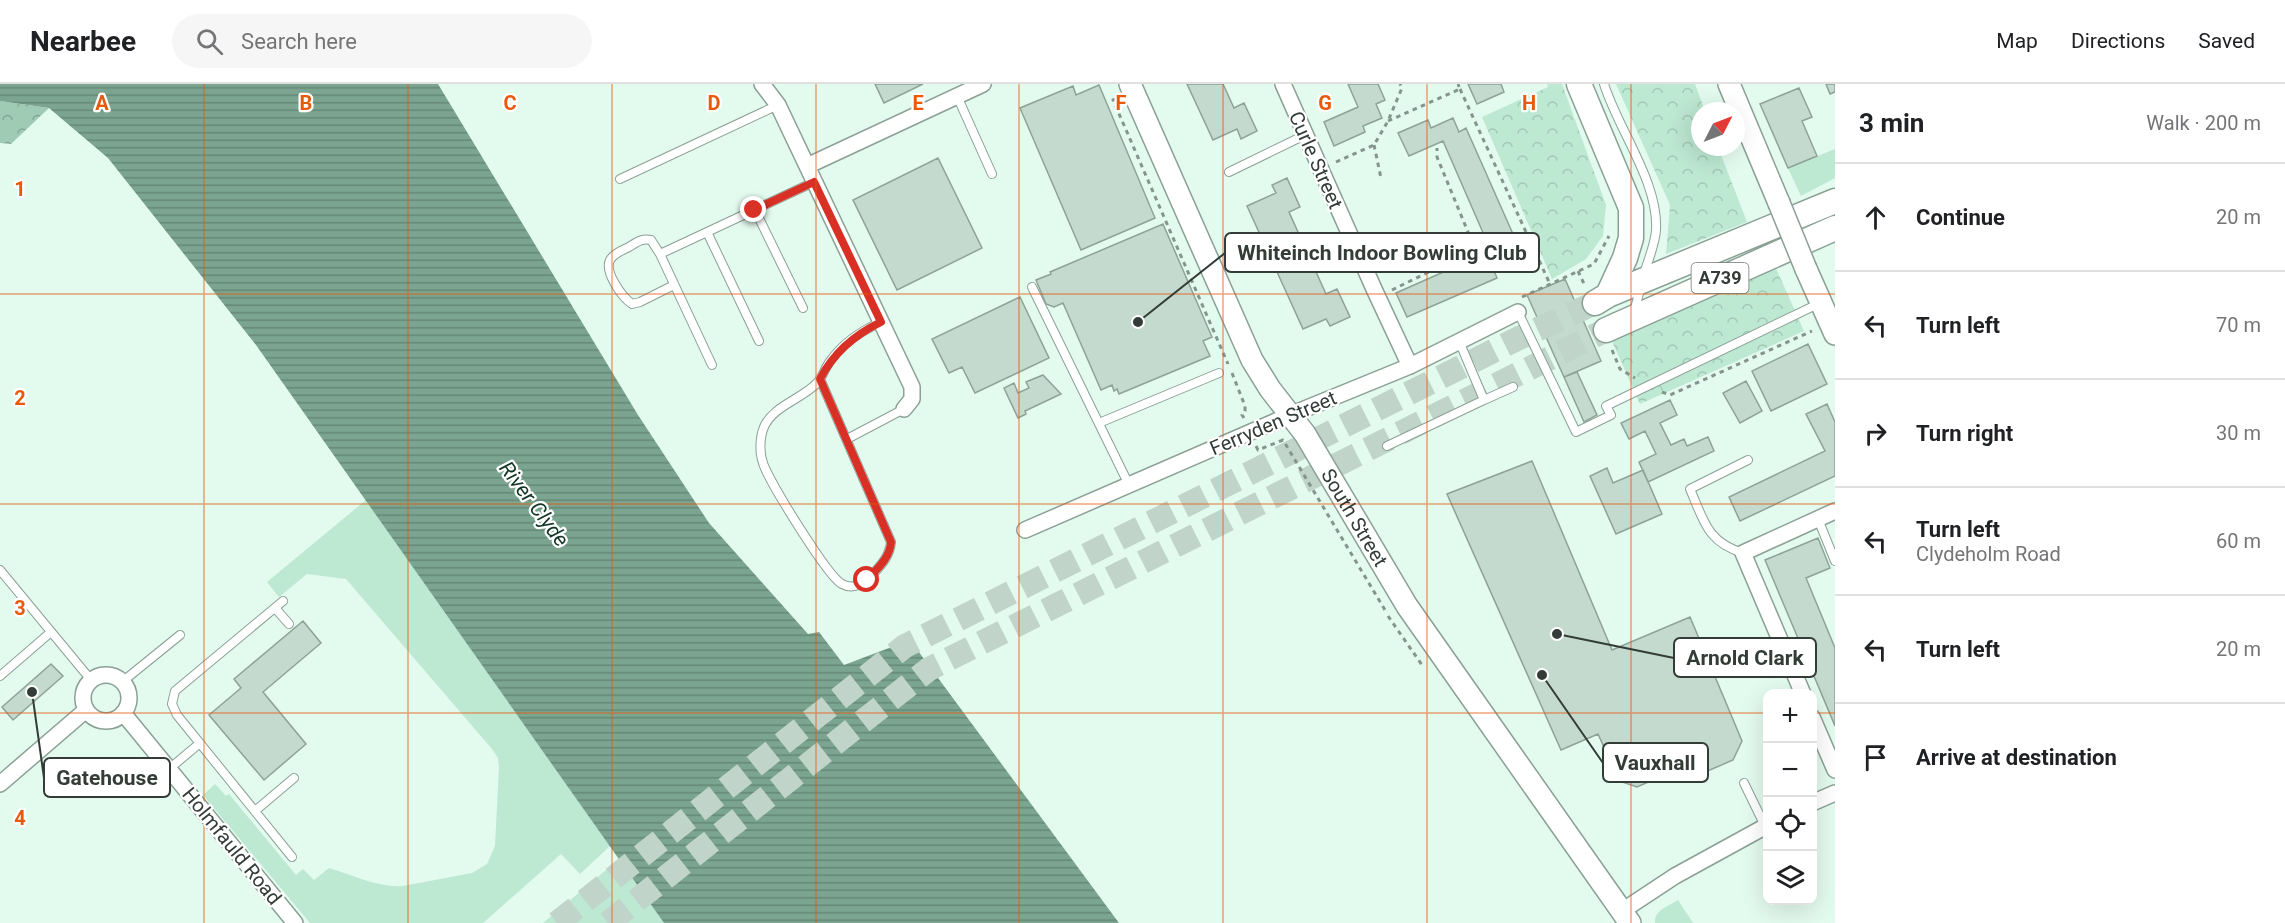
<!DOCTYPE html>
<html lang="en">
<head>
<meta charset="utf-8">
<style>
  :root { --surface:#fff; --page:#f6f6f6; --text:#202124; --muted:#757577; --line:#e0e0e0 }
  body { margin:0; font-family:Roboto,sans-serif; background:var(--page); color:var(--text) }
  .controls { position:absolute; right:18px; bottom:18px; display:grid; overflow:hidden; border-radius:12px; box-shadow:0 6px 24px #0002 }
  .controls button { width:54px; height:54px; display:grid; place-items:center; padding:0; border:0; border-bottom:2px solid var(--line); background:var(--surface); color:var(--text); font:30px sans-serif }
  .compass { position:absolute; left:1691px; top:18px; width:54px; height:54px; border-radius:50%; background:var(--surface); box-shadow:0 6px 24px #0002; rotate:48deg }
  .stop { position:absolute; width:18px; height:18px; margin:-14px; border:4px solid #d93025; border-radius:50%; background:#fff }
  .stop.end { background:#d93025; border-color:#fff; box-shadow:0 2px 6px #0008 }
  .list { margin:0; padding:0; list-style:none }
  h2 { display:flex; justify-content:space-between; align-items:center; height:78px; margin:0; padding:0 24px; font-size:26px }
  h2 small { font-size:20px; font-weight:400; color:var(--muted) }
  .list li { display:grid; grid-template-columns:39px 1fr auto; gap:18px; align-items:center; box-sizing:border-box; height:108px; padding:0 24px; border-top:2px solid var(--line) }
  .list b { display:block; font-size:22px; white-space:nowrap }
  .list p { margin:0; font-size:20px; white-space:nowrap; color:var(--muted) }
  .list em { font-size:20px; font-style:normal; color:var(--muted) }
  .icon { flex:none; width:33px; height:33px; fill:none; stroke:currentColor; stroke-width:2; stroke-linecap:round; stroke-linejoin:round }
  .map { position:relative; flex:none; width:1835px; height:839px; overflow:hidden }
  header { display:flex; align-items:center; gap:36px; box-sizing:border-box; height:84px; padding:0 30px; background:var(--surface); border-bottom:2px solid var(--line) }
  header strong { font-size:28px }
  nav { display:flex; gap:33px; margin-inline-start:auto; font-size:21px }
  .search { width:420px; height:54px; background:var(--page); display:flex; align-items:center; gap:15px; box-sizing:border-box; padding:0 21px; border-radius:33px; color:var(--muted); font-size:22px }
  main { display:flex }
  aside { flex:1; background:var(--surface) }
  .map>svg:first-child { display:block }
  .green { fill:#bde8d2 }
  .forest { fill:url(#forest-crowns) }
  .park { fill:url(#park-crowns) }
  .water { fill:url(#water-rules) }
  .building { fill:#c4dace; stroke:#8ea297; stroke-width:1.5 }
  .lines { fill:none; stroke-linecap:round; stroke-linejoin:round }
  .primary-tunnel { stroke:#c0d4c9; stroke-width:24; stroke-dasharray:24 12; stroke-linecap:butt }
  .lane-casing { stroke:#8ba095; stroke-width:10 }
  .street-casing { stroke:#8ba095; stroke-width:18 }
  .secondary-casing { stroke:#8ba095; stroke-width:24 }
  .primary-casing { stroke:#8ba095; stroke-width:27 }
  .path { stroke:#85958d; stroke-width:3; stroke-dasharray:4.5 4.5; stroke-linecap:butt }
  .lane { stroke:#fff; stroke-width:8 }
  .street { stroke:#fff; stroke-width:15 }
  .secondary { stroke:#fff; stroke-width:21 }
  .primary { stroke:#fff; stroke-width:24 }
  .secondary-bridge-casing { stroke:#8ba095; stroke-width:24; stroke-linecap:butt }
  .secondary-bridge { stroke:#fff; stroke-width:21 }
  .route { stroke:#d93025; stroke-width:8 }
  .grid { fill:none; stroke:#e8590c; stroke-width:1.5; stroke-opacity:0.55 }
  .labels { text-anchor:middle; stroke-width:4.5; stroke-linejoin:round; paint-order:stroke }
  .shield { fill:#fff; stroke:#707673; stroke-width:1.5 }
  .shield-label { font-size:18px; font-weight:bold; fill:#333c37 }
  .street-label { font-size:20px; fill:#333c37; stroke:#fff }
  .water-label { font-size:21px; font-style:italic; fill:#113626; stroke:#fff }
  .grid-label { font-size:20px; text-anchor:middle; font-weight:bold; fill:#e8590c; stroke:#fff; stroke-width:4.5; stroke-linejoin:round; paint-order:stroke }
  .leader { fill:none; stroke:#333c37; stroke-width:2 }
  .callout-dot { fill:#333c37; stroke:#fff; stroke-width:2 }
  .callout { fill:#fff; stroke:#333c37; stroke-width:2 }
  .callout-label { font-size:21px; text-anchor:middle; font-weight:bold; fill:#333c37 }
</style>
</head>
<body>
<header>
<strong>Nearbee</strong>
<div class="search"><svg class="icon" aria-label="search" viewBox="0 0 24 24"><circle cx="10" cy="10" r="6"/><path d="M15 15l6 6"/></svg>Search here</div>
<nav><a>Map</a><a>Directions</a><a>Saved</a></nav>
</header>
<main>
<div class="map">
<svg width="1835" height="839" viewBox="0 0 1835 839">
  <defs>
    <pattern id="forest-crowns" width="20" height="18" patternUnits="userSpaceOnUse" patternTransform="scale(1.5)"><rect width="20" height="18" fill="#9fcbb4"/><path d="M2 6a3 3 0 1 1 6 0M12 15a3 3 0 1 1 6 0" fill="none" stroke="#82a693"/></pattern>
    <pattern id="park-crowns" width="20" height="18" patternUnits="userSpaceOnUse" patternTransform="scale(1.5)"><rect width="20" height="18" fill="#bde8d2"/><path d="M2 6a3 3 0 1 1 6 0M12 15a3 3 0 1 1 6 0" fill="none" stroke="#a3c8b5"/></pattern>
    <pattern id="water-rules" width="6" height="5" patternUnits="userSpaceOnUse" patternTransform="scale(1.5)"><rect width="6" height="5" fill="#7ba590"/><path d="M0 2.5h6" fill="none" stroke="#658876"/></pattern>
  </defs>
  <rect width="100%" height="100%" fill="#e3faee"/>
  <!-- green -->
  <path class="green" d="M1835,65V94L1801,112L1788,84Z
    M366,416L610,762L580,790L561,770L483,839H310L203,711L215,700L226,712L229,710L296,791L303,785L314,796L329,784C352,791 379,804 403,802L472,789L487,780L495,762L499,683L498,674L492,665L346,495L307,490L279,513L267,498Z
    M619,775L664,839H543Z
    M1678,816L1693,839H1655C1654,826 1669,822 1678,816Z"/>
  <!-- forest -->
  <path class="forest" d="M0,17L49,24L11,60L0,59Z"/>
  <!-- park -->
  <path class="park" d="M1547,0H1562L1606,121L1603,152L1586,175L1552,195L1482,33L1548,3Z
    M1616,0H1695L1705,27H1700V63H1718L1747,138L1666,170L1670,121Z
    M1775,182L1804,247L1640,320L1611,255Z"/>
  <!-- water -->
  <path class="water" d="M0,0H438L638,331L709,439L808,550L819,548L844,581L910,556L1119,839H664L256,261L108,74L49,24L0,17Z"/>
  <!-- building -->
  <path class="building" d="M875,0H923L884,19Z
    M1187,0H1223L1234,24L1244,19L1257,47L1241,55L1237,45L1213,56Z
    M1348,0H1378L1385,16L1376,20L1382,34L1363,42L1365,48L1334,62L1324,38L1358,23Z
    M1468,0H1501L1504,8L1477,20Z
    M1826,0H1835V8L1830,10Z
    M1099,1L1155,134L1081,166L1020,24L1073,2L1076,11Z
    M1799,4L1812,33L1802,37L1817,72L1788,84L1760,20Z
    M1453,34L1459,48L1466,44L1517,159L1508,163L1512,174L1492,182L1497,194L1407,233L1396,209L1491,167L1443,57L1409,72L1398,49L1428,36L1431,44Z
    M938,74L982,164L897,206L853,116Z
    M1287,94L1300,123L1289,128L1326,210L1337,205L1350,233L1330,242L1326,235L1303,245L1247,122L1276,109L1272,101Z
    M1163,140L1212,253L1203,257L1210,272L1119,310L1117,305L1114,307L1112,301L1101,306L1063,219L1054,223L1046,220L1036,196L1051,190L1050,188Z
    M1565,195L1601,277L1564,293L1527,211Z
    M1020,213L1049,274L975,309L962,283L949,289L932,255Z
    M1808,260L1827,300L1771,327L1752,287Z
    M1577,288L1597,331L1584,338L1564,293Z
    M1043,291L1061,310L1025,327L1026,330L1018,334L1004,304L1014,299L1018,309L1029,304L1026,298Z
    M1746,297L1762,327L1740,339L1723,309Z
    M1670,316L1677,331L1660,339L1671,361L1684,355L1687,362L1708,353L1714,367L1648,398L1639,378L1656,370L1645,347L1629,355L1621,339Z
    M1827,320L1835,338V392L1740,437L1729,413L1825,367L1806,330Z
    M1532,377L1612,566L1690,533L1742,657L1733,676L1703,689L1683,683L1637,703L1619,697L1598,650L1561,666L1447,410Z
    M1607,384L1613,399L1643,386L1662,430L1616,450L1590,392Z
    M1818,454L1830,484L1806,494L1835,564V642L1765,476Z
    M303,537L321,559L263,608L306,660L264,696L209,631L241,604L234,595Z
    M51,580L63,592L13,636L2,623Z"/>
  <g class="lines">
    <!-- primary-tunnel -->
    <path class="primary-tunnel" d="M557,839L905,562L1519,254L1595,219
      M608,839L929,585L1606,246"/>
    <!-- lane casing -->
    <g class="lane-casing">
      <path id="lane" d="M1604,0C1618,45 1659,99 1656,146C1655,161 1648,176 1644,190
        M957,12L992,90
        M1229,88L1305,51
        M620,95L778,21
        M755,126L803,224
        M707,148L759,257
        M660,170L651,156C642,154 637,158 629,163C623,166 614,169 610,176C604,188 622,213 632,220L640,218L674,201
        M1032,203L1129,401
        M1518,228L1576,348L1611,331L1606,322L1820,219
        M1634,228L1641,202
        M1459,257L1484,316L1513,303
        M712,281L660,170L814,98
        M820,295L891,458C890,471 882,480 874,489C865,498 855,507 842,500C828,493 768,396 763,379C759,368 760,352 764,343C773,322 802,315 817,299C823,293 825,283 831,276C844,258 861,247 881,238
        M1099,339L1219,289
        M847,355L904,325
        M1387,362L1484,316
        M1818,435L1835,477
        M1743,469C1707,458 1704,437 1690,405L1748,376
        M0,486L91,596
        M283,517L175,607L172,620L177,631L292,773
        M275,524L289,540
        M0,592L51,548
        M122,598L180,551
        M169,685L200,659
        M1744,699L1765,742
        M255,727L294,694"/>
    </g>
    <!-- street casing -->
    <g class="street-casing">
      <path id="street" d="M762,0L778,21L912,303V315L904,325
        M1283,0L1374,205L1410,282
        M807,82L983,0
        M1025,446L1290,331L1410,282L1518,228
        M83 614a23 23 0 1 1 46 0a23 23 0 1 1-46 0Z
        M1803,610L1743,469L1835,427
        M123,629L295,839
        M1812,633L1835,686
        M0,700L86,626
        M1812,719L1835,709
        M1622,827L1675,792L1768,741"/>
    </g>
    <!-- secondary casing -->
    <g class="secondary-casing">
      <g id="secondary">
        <path id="s1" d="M1130,0L1252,276L1270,305L1305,350L1407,522L1630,839"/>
        <path d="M1729,0L1779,119"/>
        <path d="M1806,185L1835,250"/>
      </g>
    </g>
    <!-- primary casing -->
    <g class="primary-casing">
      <path id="primary" d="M1579,0L1631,124V154L1625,174L1608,211
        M1595,219L1608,211L1835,117
        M1606,246L1835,144"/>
    </g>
    <!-- path -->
    <path class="path" d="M1460,5L1550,200
      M1116,15L1113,16L1228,280
      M1388,37L1460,5L1458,0
      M1374,61L1381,94
      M1336,78L1374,61L1388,37L1402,4L1400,0
      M1578,187L1585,202
      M1392,206L1475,165L1437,73V64
      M1522,213L1594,180L1609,152
      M1612,266L1620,285L1635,294
      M1232,289L1245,322V327L1242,331L1244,334
      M1662,308L1670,311L1812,247
      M1256,362L1258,366L1283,356L1385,526
      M1388,532L1422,581"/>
    <!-- lane -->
    <use href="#lane" class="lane"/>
    <!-- street -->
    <use href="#street" class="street"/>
    <!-- secondary -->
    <use href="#secondary" class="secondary"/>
    <!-- primary -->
    <use href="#primary" class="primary"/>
    <!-- secondary-bridge casing -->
    <g class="secondary-bridge-casing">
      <path id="secondary-bridge" d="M1779,119L1806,185"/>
    </g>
    <!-- secondary-bridge -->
    <use href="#secondary-bridge" class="secondary-bridge"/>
  </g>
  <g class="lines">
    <!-- route -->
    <path class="route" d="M754,126L814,98L881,238C854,251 834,268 820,295L891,458C890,474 877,485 867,496"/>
  </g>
  <!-- grid -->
  <path class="grid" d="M204,0V839M408,0V839M612,0V839M816,0V839M1019,0V839M1223,0V839M1427,0V839M1631,0V839M0,210H1835M0,420H1835M0,629H1768M1812,629H1835"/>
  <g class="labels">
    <!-- shield labels -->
    <rect class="shield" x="1691.5" y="179" width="57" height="30" rx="4.5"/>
    <g class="shield-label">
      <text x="1720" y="200">A739</text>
    </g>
    <!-- street labels -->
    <g class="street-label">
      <text transform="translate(1316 76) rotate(66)" y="7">Curle Street</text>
      <text transform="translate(1273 339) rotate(-23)" y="7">Ferryden Street</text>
      <text dy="7" stroke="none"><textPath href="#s1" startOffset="490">South Street</textPath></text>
      <text transform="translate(232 762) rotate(51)" y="7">Holmfauld Road</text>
    </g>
    <!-- water labels -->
    <g class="water-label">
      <text transform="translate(534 420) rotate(53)" y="7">River Clyde</text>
    </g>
  </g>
  <g class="grid-label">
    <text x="102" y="26">A</text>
    <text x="306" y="26">B</text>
    <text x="510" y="26">C</text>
    <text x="714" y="26">D</text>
    <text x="918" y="26">E</text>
    <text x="1121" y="26">F</text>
    <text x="1325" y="26">G</text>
    <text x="1529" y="26">H</text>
    <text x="20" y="112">1</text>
    <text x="20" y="321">2</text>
    <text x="20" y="531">3</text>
    <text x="20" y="741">4</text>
  </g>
  <!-- callouts -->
  <path class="leader" d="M1138 238L1225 169M1557 550L1674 574M1542 591L1603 679M32 608L44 694"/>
  <g class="callout-dot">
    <circle cx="1138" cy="238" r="6"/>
    <circle cx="1557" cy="550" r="6"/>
    <circle cx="1542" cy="591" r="6"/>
    <circle cx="32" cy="608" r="6"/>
  </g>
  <g class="callout">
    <rect x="1225" y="149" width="314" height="39" rx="6"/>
    <rect x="1674" y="554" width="142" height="39" rx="6"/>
    <rect x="1603" y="659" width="105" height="39" rx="6"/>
    <rect x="44" y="674" width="126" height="39" rx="6"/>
  </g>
  <g class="callout-label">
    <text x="1382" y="176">Whiteinch Indoor Bowling Club</text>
    <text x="1745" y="581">Arnold Clark</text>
    <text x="1655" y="686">Vauxhall</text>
    <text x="107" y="701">Gatehouse</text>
  </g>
</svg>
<div class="controls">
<button>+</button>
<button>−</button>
<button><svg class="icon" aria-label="locate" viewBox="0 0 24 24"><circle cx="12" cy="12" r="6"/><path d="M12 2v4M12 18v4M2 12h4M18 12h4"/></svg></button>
<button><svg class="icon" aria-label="layers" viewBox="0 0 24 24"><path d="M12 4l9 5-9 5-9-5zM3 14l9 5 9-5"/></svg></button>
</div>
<svg class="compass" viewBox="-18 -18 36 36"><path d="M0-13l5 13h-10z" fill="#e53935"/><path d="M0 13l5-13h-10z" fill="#757577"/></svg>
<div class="stop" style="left:867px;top:496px"></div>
<div class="stop end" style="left:754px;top:126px"></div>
</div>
<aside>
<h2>3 min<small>Walk · 200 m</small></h2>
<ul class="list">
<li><svg class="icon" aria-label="ahead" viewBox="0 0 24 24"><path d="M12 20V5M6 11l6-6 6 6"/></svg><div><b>Continue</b></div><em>20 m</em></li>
<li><svg class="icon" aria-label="left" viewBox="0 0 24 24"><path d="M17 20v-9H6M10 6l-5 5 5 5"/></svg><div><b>Turn left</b></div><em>70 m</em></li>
<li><svg class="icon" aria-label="right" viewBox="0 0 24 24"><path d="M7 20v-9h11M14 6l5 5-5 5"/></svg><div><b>Turn right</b></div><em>30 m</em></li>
<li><svg class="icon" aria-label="left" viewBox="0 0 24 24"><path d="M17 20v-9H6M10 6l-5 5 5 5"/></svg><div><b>Turn left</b><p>Clydeholm Road</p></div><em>60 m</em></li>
<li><svg class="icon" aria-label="left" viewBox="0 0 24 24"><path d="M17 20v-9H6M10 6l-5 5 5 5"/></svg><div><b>Turn left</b></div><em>20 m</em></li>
<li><svg class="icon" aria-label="arrive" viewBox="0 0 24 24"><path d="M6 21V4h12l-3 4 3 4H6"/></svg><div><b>Arrive at destination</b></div></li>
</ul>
</aside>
</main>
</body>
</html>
